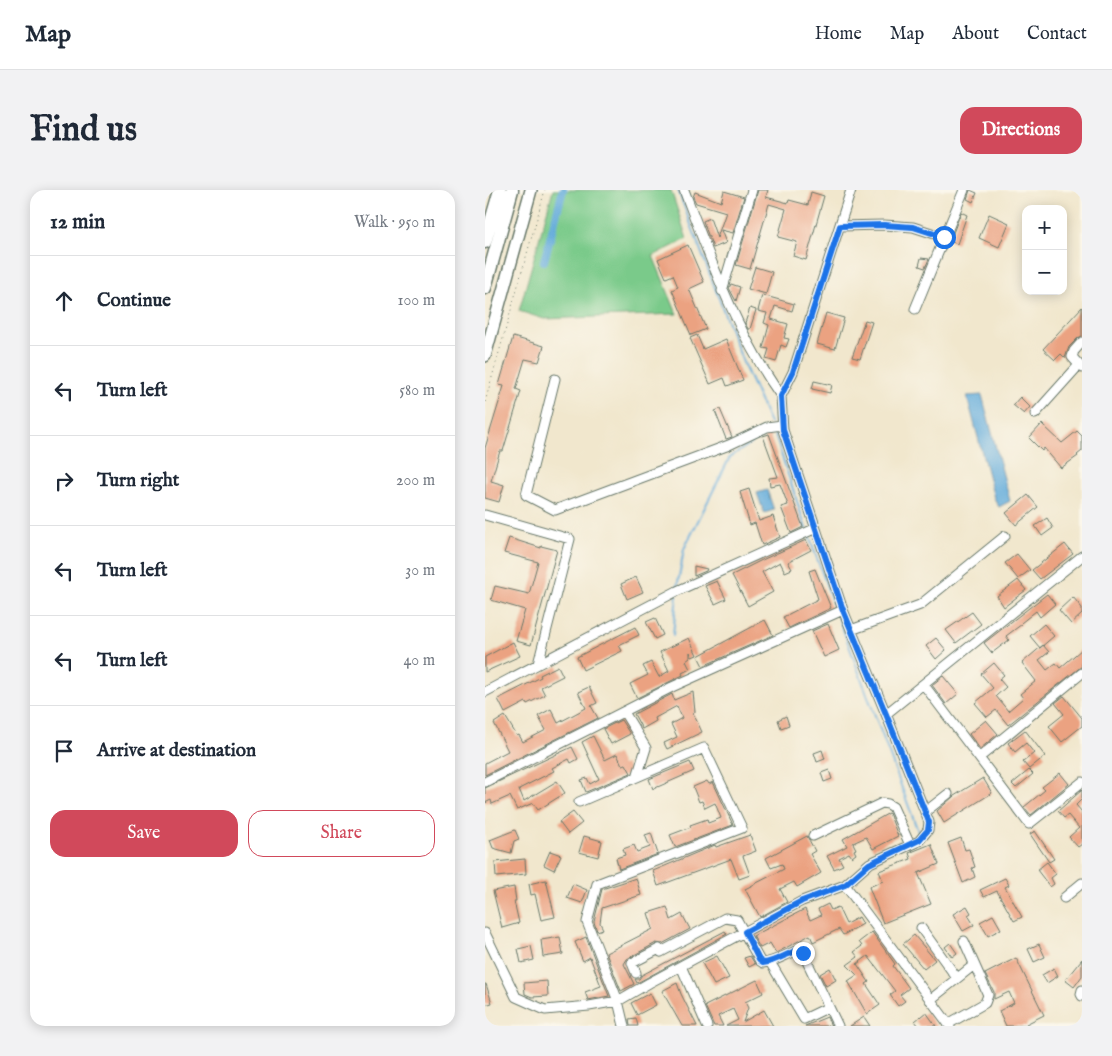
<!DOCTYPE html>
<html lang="en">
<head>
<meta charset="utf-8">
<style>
  :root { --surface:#fff; --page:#f2f2f3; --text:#1f2937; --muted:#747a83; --line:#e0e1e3; --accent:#d1495b }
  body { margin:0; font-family:"IM FELL English",serif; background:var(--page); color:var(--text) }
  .controls { position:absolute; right:15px; top:15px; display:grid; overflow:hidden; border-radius:10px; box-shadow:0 2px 12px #0003 }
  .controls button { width:45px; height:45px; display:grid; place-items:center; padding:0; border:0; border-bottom:1px solid var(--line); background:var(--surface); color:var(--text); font:25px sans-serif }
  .stop { position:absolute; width:15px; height:15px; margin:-11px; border:4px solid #1a73e8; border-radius:50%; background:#fff }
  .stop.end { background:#1a73e8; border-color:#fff; box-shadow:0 1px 5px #0008 }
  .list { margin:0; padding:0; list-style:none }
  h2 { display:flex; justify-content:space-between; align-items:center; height:65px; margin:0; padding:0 20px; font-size:21px }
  h2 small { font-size:16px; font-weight:400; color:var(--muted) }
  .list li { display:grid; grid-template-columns:32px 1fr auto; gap:15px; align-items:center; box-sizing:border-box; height:90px; padding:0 20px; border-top:1px solid var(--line) }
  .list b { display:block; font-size:19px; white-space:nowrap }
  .list em { font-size:16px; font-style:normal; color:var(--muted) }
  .actions { display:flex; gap:10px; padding:15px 20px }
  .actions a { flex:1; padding:11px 0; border:1px solid var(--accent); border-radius:15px; text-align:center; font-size:18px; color:var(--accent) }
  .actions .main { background:var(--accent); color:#fff }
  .icon { flex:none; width:28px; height:28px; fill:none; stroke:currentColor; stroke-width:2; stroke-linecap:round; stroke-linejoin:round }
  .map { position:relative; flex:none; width:597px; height:836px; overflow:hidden; border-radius:15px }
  header { display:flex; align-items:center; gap:30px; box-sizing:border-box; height:70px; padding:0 25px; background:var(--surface); border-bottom:1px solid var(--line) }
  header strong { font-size:24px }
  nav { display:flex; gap:28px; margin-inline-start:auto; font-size:18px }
  .intro { display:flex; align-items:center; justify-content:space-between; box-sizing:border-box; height:120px; padding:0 30px }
  h1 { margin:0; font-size:35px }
  .button { padding:12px 22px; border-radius:15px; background:var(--accent); color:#fff; font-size:18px; font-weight:700 }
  main { display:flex; gap:30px; padding:0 30px }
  aside { flex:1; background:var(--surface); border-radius:15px; box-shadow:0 2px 12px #0003 }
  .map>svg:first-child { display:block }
  .green { fill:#7aca8a; stroke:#4c845f }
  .water { fill:#62abda; stroke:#407487 }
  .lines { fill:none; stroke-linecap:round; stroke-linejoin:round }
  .stream { stroke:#62abda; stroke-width:2 }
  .canal { stroke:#62abda; stroke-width:8 }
  .building { fill:#eba281 }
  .minor-casing { stroke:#68786a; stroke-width:11 }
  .major-casing { stroke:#68786a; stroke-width:14 }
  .highway-casing { stroke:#68786a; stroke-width:15 }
  .path { stroke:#68786a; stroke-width:1; stroke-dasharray:1 4; stroke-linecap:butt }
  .minor { stroke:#fff; stroke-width:9 }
  .major { stroke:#fff; stroke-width:11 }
  .highway { stroke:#fff; stroke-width:12 }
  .route { stroke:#1a73e8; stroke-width:6 }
</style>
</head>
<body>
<header>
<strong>Map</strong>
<nav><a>Home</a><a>Map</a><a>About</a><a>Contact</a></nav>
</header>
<div class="intro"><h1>Find us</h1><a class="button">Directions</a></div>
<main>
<aside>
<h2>12 min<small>Walk · 950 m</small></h2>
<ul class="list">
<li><svg class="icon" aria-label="ahead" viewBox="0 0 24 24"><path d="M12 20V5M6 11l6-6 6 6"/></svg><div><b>Continue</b></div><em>100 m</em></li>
<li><svg class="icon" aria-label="left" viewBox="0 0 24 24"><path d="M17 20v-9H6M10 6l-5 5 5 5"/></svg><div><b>Turn left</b></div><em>580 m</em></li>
<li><svg class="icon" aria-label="right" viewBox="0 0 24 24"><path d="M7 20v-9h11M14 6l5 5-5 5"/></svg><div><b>Turn right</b></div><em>200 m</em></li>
<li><svg class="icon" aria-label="left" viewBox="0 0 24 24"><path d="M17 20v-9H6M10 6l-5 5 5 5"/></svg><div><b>Turn left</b></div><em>30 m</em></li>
<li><svg class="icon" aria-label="left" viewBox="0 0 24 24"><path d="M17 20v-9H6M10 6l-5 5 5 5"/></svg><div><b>Turn left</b></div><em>40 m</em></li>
<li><svg class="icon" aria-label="arrive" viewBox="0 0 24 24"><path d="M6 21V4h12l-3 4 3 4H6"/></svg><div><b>Arrive at destination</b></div></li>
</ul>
<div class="actions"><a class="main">Save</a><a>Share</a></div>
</aside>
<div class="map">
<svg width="597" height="836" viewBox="0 0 597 836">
  <rect width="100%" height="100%" fill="#fbf7ec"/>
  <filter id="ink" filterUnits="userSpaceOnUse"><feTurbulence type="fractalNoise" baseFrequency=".02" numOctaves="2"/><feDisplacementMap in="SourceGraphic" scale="10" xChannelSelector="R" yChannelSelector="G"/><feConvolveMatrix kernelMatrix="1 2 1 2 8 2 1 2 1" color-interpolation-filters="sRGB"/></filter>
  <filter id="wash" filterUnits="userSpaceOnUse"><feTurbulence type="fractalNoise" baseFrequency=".0096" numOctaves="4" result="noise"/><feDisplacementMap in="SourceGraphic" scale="20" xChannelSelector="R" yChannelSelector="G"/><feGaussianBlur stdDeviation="1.12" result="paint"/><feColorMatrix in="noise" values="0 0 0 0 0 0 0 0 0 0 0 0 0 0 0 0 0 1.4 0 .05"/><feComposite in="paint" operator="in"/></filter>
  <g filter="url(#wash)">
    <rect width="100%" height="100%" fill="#f1e7cd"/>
    <!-- green -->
    <path class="green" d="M68,0H186L202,49L168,66L192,124L59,129L34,121Z"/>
    <!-- water -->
    <path class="water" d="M497,205L525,311L514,317L509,308L482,206Z
      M282,300L289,320L279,323L272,303Z"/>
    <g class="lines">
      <!-- stream -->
      <path class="stream" d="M193,0L259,175L285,233
        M288,239L321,339
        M324,346L350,419
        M192,398L199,359L245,267L287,240
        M353,426L434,644
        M188,445L192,405"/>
      <!-- canal -->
      <path class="canal" d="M59,71L78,0"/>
    </g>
    <g id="blocks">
      <!-- building -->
      <path class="building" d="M273,0H283L281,7L303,13L304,10L323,15L326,2L339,6L321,70L308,66L312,52L293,47L301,19L284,14L265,79L251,75Z
        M485,0L492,3L488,12L482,9Z
        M239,1L259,7L248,43L236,40L241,53L228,58L218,31L225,28L232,48L241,22L211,13L208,7L210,2L236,12Z
        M476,22L482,25L472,54L465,51Z
        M504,24L524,33L514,57L494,48Z
        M203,55L219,92L204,99L221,139L206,145L187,100L193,97L188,85L181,88L173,69Z
        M436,68L444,69L440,78L434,76Z
        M270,77L287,82L281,104L263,99Z
        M246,94L255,97L251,111L244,98Z
        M277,105L309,114L307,121L290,116L286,129L303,134L299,148L304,149L301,157L296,155L291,172L281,169L284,159L278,158L284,135L279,133L282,123L273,121Z
        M597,117V146L593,148L584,157L580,168L576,164L570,170L558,159Z
        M265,118L271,120L265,139H263L260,133Z
        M341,123L359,128L350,159L332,154Z
        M380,130L387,132L375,169L367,167Z
        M212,145L218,159L241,149L258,190L242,196L239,188L225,194L205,148Z
        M28,147L59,156L54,172L40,169L31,199L36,201L18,261H15L6,291L19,295L14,312L0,308V258L19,196L14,195Z
        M329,191L347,195L345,203L327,199Z
        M535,207L545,217L539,224L528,215Z
        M235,219L247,247L241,249L230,221Z
        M557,234L577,253L592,241L597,246V261L592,265L593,266L576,278L559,258L557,261L544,248Z
        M284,244L318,337L306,343L296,317L303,315L295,294L285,296L284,288L293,287L278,246Z
        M264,299L274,331L288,326L295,347L277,355L270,333L265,335L255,302Z
        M543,305L553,317L531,335L521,323Z
        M562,328L568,338L557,346L550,336Z
        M24,348L56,358V356L72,360L46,455L31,451L40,420L6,410L10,396L44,404L53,372L19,363Z
        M321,350L326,360L303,372L307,379L300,382L295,372L277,382L288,402L263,416L247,385L277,370Z
        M580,354L588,364L555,389L547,380Z
        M532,364L545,380L533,389L520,373Z
        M209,376L222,379L221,381L209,386Z
        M330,379L346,418L304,438L298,427L333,409L324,381Z
        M151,387L158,402L142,409L136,394Z
        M533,390L541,400L519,417L512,406Z
        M232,391L241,409L230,414L220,396Z
        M562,404L570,414L555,427L551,421L536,433L537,434L521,446L524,450L507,463L499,453Z
        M588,407L597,418V424L586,434L574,420Z
        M487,422L496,434L471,453L461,440Z
        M170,428L178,445L170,449L161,432Z
        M280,430L288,445L218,476L213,466Z
        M343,434L354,460L339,467L327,441Z
        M559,434L569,446L555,458L545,446Z
        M150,437L154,445L134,455L137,461L98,480L92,467Z
        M204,448L212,465L207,467L205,462V468L201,471L205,479L197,483L198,485L152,508L145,494L163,485L158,476L166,472L174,487L184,481L175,462Z
        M451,448L461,460L451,469L441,456Z
        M28,452L35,466L0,482V467Z
        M558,455L564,462L554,470L562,480L571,473L575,478L597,459V476L523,535L511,520L502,527L490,513L508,498L496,484L509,473L519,485L514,489L521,497L511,506L523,521L538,508L535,504L551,491L537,473Z
        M73,476L78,486L56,497L60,505L42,514L41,512L20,523L13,509L56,487L55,485Z
        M458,486L473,504L461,514L447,495Z
        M104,497L112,513L106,516L113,528L0,585V573L23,561L9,533L20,526L32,546L34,545L38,552L61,540L53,526L66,519L73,533L101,518L93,502Z
        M208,502L210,522L208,523L217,542L182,559L179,553L192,547L186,534L197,528L192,516L170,528L171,531L157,539L149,524L187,504L189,510Z
        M579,506L597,528V536L577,552L564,536L579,524L570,513Z
        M301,526L304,535L296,538L293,530Z
        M136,530L145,544L126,554L118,539Z
        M501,530L513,544L495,559L484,544Z
        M540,540L560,566L544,579L538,572L549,563L541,553L530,562L523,553Z
        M108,546L120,570L132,564L137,575L141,574L146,583L101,602L96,590L102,588L105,594L114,589L97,552Z
        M87,557L93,569L86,573L84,569L67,578L69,581L34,599L39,611L72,591L80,603L53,620L48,613L32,620L25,606L7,614L6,610L0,613V598Z
        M337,560L340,569L332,572L329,563Z
        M205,572L209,581L168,599L164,589Z
        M344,580L347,589L339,592L336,583Z
        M544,580L548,584L531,598L527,594Z
        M575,583L584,594L546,625L539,617L560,600L557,597Z
        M498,588L507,603L459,633L452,621L469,606Z
        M222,591L224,594L228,592L248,635L190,657L185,645L206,637L205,635L222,629L223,633L236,628L230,613L220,618L217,611L214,612L208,597Z
        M597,600V609L591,615L597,622V654L593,657L584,647L594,638L583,625L579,628L573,621Z
        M88,622L97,633L83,644L74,632Z
        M404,623L413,646L388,659L381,647L368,653L371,659L369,660L371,664L367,667L364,663L354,668L358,675L349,679L342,666L362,656L358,649Z
        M30,640L34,649L29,651L26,663L8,658L5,650Z
        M550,641L569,669L564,672L545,644Z
        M166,643L173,664L134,679L131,668L140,665L138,659L149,655L152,662L165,657L160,645Z
        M265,645L271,661L258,666L265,685L254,689L246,669L173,696L168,681L230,655L231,657Z
        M99,646L117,651L113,667L94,662Z
        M322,646L330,661L325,664L336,683L312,697L309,692L295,699L302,712L275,727L260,699L299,679L297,674L286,678L281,668Z
        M476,648L480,660L484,659L490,677L487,678L490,687L478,693L463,653Z
        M446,654L454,674L433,683L446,714L398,733L384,697L398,691L394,681L426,669L424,663Z
        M65,661L76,665L69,680L59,675Z
        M40,669L41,684L11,687L10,672Z
        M562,672L571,684L566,688L569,694L565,697L552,680Z
        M151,688L156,705L117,718L115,733L118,739L112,741L109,732L117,699Z
        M520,688L524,695L520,697L537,727L529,731L512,701L499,707L495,700Z
        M61,690L70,727L56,730L50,704L46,705L44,694Z
        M88,694L102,700L97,713L82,708Z
        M29,697L31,711H29L34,733L17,738L8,701Z
        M343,714L346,720L353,717L361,734L374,727L378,734L358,745L354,739L328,752L325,745L291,763L285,753L275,758L268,746L320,719L325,730L336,725L333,719Z
        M482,716L486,723L483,725L489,735L478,741L468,724Z
        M182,717L186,730L197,724L205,739L177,754L171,753L142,769L139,774L149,794L136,801L121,763L168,739L163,723Z
        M508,725L516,739L503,746L495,732Z
        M240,741L242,744L152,793L150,789H154L157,785Z
        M387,742L410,774L408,776L424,798L415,805L420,811L413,816L405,805L410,801L383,766L372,774L384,792L381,794L395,815L382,824L363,791L372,785L362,775L373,767L369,762L377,756L374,752Z
        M429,745L450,770L439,779L418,754Z
        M75,747L78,764L58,767L56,750Z
        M101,747L124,806L103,810L100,802L116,796L105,767L98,771L90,752Z
        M465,753L472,763L467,767L460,757Z
        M554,754L560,767L549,772L543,759Z
        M46,756L49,770L36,773L33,759Z
        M232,766L244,788L229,795L217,773Z
        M265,766L270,774L264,777L259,768Z
        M531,768L559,825L541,834L542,836H521L514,821L529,813L524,802L509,809V802L500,784Z
        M597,769V786L589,797L580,790Z
        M345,778L351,790L341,796L335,784Z
        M569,778L573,786L562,793L557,785Z
        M272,790L278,803L260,812L263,818L258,832L279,820L288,836H241L253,830L248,819L233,826L238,836H229L220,816Z
        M62,791L63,806L47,807L40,804L39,793Z
        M192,793L196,804L212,836H197L177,801Z
        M0,794H1L7,813L0,815Z
        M165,803L171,815L152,825L146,813Z
        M441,822L451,836H434L430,831Z
        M342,827L346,836H320Z
        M379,827L385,836H365Z
        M151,828L153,836H145L144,829Z"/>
    </g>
  </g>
  <g filter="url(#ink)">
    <use href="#blocks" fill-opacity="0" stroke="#68786a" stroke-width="1"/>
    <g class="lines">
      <!-- minor casing -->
      <g class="minor-casing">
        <path id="minor" d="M199,0C226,71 252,144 296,206
          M355,36L399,35L428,37L459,47
          M237,101L267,0
          M430,119L479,0
          M597,152L589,161L587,167L597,178
          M70,189L41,305L70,320L244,255L282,237L297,235
          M550,224L594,175
          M0,325L85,349L53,474
          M366,440L435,415L520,346
          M439,495L544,634L597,592
          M0,502L192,401L329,339
          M139,522L161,558L152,587
          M401,524L597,366
          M495,567L597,483
          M0,592L187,497L358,420
          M94,612L219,558L257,638L112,694L102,732L133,811L139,836
          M440,622L463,604
          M328,646L397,613L403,614L408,617L425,655
          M360,695L385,673L434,651L443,640L444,632L401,524L358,420L298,240L296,206L308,182L366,0
          M579,708L597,693
          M436,738L472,788
          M0,743L31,807L60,820L104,816L133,811L164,793L317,711L360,695L465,836
          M285,772L319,829L344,817
          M196,776L222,836
          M151,783L147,773L174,759L176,762L240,728L252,730L275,771L278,773C291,772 302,763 315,760L318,763L353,836
          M597,800L596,804L597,806
          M445,810L489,775
          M463,834L500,813L503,805L479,751"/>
      </g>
      <!-- major casing -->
      <g class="major-casing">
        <path id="major" d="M0,166L46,0"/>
      </g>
      <!-- highway casing -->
      <g class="highway-casing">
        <path id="highway" d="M0,52L15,0
          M0,98L27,0"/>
      </g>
      <!-- path -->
      <path class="path" d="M0,212L60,0"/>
      <!-- minor -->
      <use href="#minor" class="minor"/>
      <!-- major -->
      <use href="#major" class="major"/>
      <!-- highway -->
      <use href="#highway" class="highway"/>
    </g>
  </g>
  <g class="lines" filter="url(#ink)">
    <!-- route -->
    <path class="route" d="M318,763L314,760C302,763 291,772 278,773L274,770L260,742L317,711L360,695L384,674L434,650L443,640L444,632L401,524L358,420L298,240L296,206L308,182L355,36L399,35L428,37L459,47"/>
  </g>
</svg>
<div class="controls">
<button>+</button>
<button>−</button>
</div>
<div class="stop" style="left:459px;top:47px"></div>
<div class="stop end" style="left:318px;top:763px"></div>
</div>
</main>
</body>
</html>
